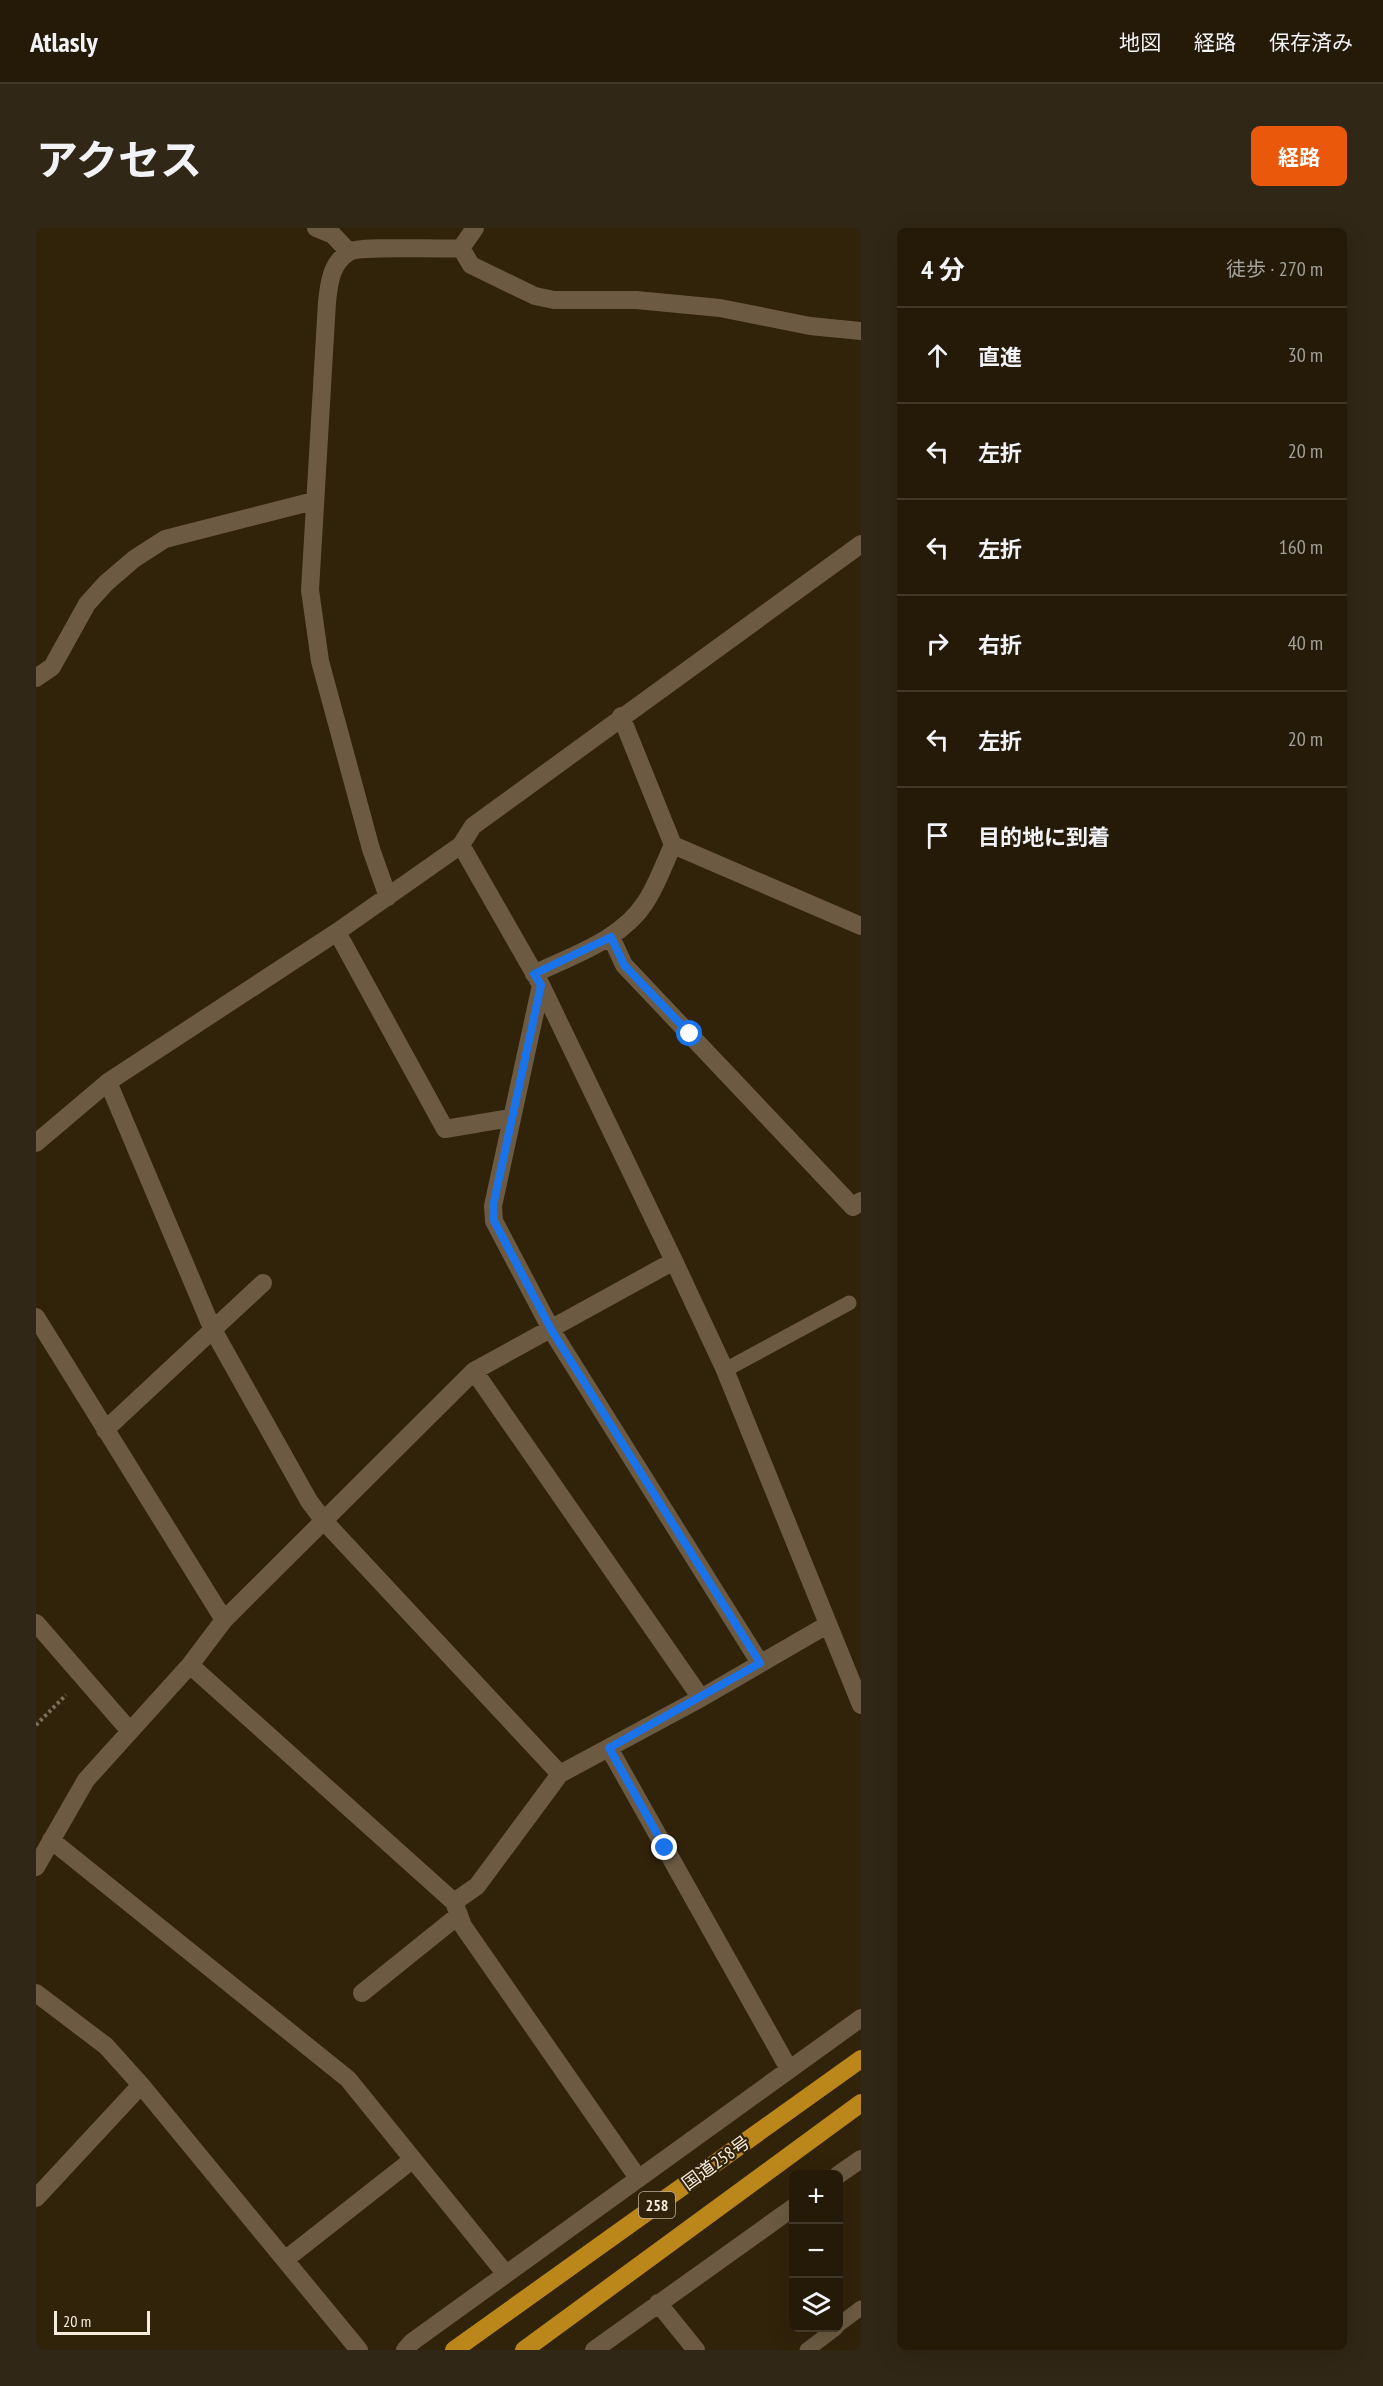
<!DOCTYPE html>
<html lang="ja">
<head>
<meta charset="utf-8">
<style>
  :root { --surface:#251a08; --page:#312716; --text:#f1f3f6; --muted:#a3a19c; --line:#423829; --accent:#ea580c }
  body { margin:0; font-family:"PT Sans Narrow","Noto Sans JP",sans-serif; background:var(--page); color:var(--text) }
  .controls { position:absolute; right:18px; bottom:18px; display:grid; overflow:hidden; border-radius:9px; box-shadow:0 6px 24px #0002 }
  .controls button { width:54px; height:54px; display:grid; place-items:center; padding:0; border:0; border-bottom:2px solid var(--line); background:var(--surface); color:var(--text); font:30px sans-serif }
  .scale { position:absolute; left:18px; bottom:15px; width:96px; box-sizing:border-box; padding-left:6px; border:3px solid #f6ecde; border-top:0; font-size:16px; line-height:21px; white-space:nowrap; color:#f6ecde; -webkit-text-stroke:4px #31220a; paint-order:stroke }
  .stop { position:absolute; width:18px; height:18px; margin:-14px; border:4px solid #1a73e8; border-radius:50%; background:#fff }
  .stop.end { background:#1a73e8; border-color:#fff; box-shadow:0 2px 6px #0008 }
  .list { margin:0; padding:0; list-style:none }
  h2 { display:flex; justify-content:space-between; align-items:center; height:78px; margin:0; padding:0 24px; font-size:26px }
  h2 small { font-size:20px; font-weight:400; color:var(--muted) }
  .list li { display:grid; grid-template-columns:39px 1fr auto; gap:18px; align-items:center; box-sizing:border-box; height:96px; padding:0 24px; border-top:2px solid var(--line) }
  .list b { display:block; font-size:22px; white-space:nowrap }
  .list em { font-size:20px; font-style:normal; color:var(--muted) }
  .icon { flex:none; width:33px; height:33px; fill:none; stroke:currentColor; stroke-width:2; stroke-linecap:round; stroke-linejoin:round }
  .map { position:relative; flex:none; width:825px; height:2122px; overflow:hidden; border-radius:9px }
  header { display:flex; align-items:center; gap:36px; box-sizing:border-box; height:84px; padding:0 30px; background:var(--surface); border-bottom:2px solid var(--line) }
  header strong { font-size:28px }
  nav { display:flex; gap:33px; margin-inline-start:auto; font-size:21px }
  .intro { display:flex; align-items:center; justify-content:space-between; box-sizing:border-box; height:144px; padding:0 36px }
  h1 { margin:0; font-size:42px }
  .button { padding:15px 27px; border-radius:9px; background:var(--accent); color:#fff; font-size:21px; font-weight:700 }
  main { display:flex; gap:36px; padding:0 36px }
  aside { flex:1; background:var(--surface); border-radius:9px; box-shadow:0 6px 24px #0002 }
  .map>svg:first-child { display:block }
  .lines { fill:none; stroke-linecap:round; stroke-linejoin:round }
  .path { stroke:#7c6f5b; stroke-width:4; stroke-dasharray:3 3; stroke-linecap:butt }
  .service { stroke:#6c5b42; stroke-width:15 }
  .minor { stroke:#6c5b42; stroke-width:18 }
  .trunk { stroke:#bb871b; stroke-width:18 }
  .route { stroke:#1a73e8; stroke-width:8 }
  .labels { text-anchor:middle; stroke-width:4.5; stroke-linejoin:round; paint-order:stroke }
  .shield { fill:#31220a; stroke:#bbaf9e; stroke-width:1.5 }
  .shield-label { font-size:16px; font-weight:bold; fill:#f6ecde }
  .street-label { font-size:18px; fill:#f6ecde; stroke:#31220a }
</style>
</head>
<body>
<header>
<strong>Atlasly</strong>
<nav><a>地図</a><a>経路</a><a>保存済み</a></nav>
</header>
<div class="intro"><h1>アクセス</h1><a class="button">経路</a></div>
<main>
<div class="map">
<svg width="825" height="2122" viewBox="0 0 825 2122">
  <rect width="100%" height="100%" fill="#31220a"/>
  <g class="lines">
    <!-- path -->
    <path class="path" d="M0,1497L30,1467"/>
    <!-- service -->
    <path class="service" d="M689,1142L813,1075
      M802,2097L825,2080
      M771,2122L800,2100"/>
    <!-- minor -->
    <path class="minor" d="M280,0L297,7L313,24
      M425,20L435,37L499,68L518,72H600L684,80L774,98L825,103
      M0,450L16,439L51,376L70,355L98,331L129,311L278,273
      M585,488L637,617L825,698
      M425,617L505,757L638,1033L689,1142L825,1477
      M352,669L335,621L284,433L274,362L291,74C293,55 295,35 313,24C325,17 404,22 425,20L439,0
      M301,704L409,901L475,890
      M575,709L588,737L817,979L825,973
      M498,746C537,727 585,712 609,675C621,657 628,636 637,617
      M505,757L457,978L458,993L516,1103L724,1435
      M72,854L176,1100L273,1273L288,1293L524,1546L441,1658L418,1674L154,1437
      M0,915L72,854L301,704L425,617L437,598L825,316
      M0,1089L188,1392
      M438,1143L665,1470
      M69,1202L227,1055
      M0,1395L93,1502
      M573,1520L753,1841
      M524,1546L665,1470L791,1397
      M15,1612L312,1851L469,2045
      M0,1639L50,1552L154,1437L188,1392L438,1143L638,1033
      M418,1674L427,1698L602,1950
      M0,1765L70,1818L105,1857L323,2122
      M326,1765L423,1687
      M802,1947L825,1931
      M0,1970L105,1857
      M250,2031L376,1932
      M622,2075L660,2122
      M369,2122L376,2114L825,1790
      M558,2122L758,1979"/>
    <!-- trunk -->
    <path class="trunk" d="M418,2122L825,1831
      M488,2122L825,1875"/>
  </g>
  <g class="lines">
    <!-- route -->
    <path class="route" d="M629,1620L573,1520L724,1435L516,1103L458,993L457,978L505,757L498,746L575,709L588,737L654,806"/>
  </g>
  <g class="labels">
    <!-- shield labels -->
    <rect class="shield" x="603" y="1964" width="36" height="26" rx="4.5"/>
    <g class="shield-label">
      <text x="621" y="1983">258</text>
    </g>
    <!-- street labels -->
    <g class="street-label">
      <text transform="translate(680 1935) rotate(-36)" y="6">国道258号</text>
    </g>
  </g>
</svg>
<div class="controls">
<button>+</button>
<button>−</button>
<button><svg class="icon" aria-label="layers" viewBox="0 0 24 24"><path d="M12 4l9 5-9 5-9-5zM3 14l9 5 9-5"/></svg></button>
</div>
<div class="scale">20 m</div>
<div class="stop" style="left:654px;top:806px"></div>
<div class="stop end" style="left:629px;top:1620px"></div>
</div>
<aside>
<h2>4 分<small>徒歩 · 270 m</small></h2>
<ul class="list">
<li><svg class="icon" aria-label="ahead" viewBox="0 0 24 24"><path d="M12 20V5M6 11l6-6 6 6"/></svg><div><b>直進</b></div><em>30 m</em></li>
<li><svg class="icon" aria-label="left" viewBox="0 0 24 24"><path d="M17 20v-9H6M10 6l-5 5 5 5"/></svg><div><b>左折</b></div><em>20 m</em></li>
<li><svg class="icon" aria-label="left" viewBox="0 0 24 24"><path d="M17 20v-9H6M10 6l-5 5 5 5"/></svg><div><b>左折</b></div><em>160 m</em></li>
<li><svg class="icon" aria-label="right" viewBox="0 0 24 24"><path d="M7 20v-9h11M14 6l5 5-5 5"/></svg><div><b>右折</b></div><em>40 m</em></li>
<li><svg class="icon" aria-label="left" viewBox="0 0 24 24"><path d="M17 20v-9H6M10 6l-5 5 5 5"/></svg><div><b>左折</b></div><em>20 m</em></li>
<li><svg class="icon" aria-label="arrive" viewBox="0 0 24 24"><path d="M6 21V4h12l-3 4 3 4H6"/></svg><div><b>目的地に到着</b></div></li>
</ul>
</aside>
</main>
</body>
</html>
